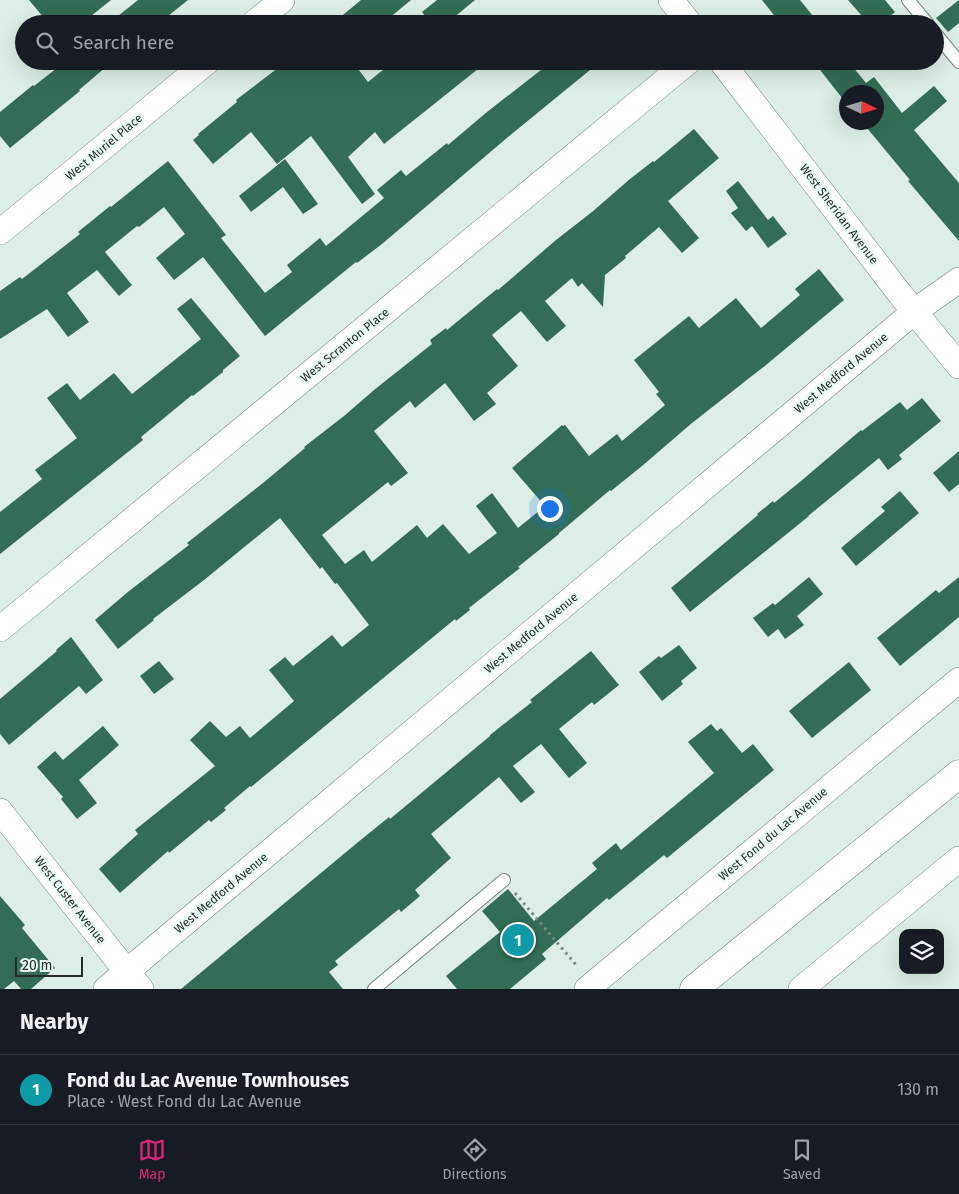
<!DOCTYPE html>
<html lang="en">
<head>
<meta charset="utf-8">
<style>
  :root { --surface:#171b24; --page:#20242c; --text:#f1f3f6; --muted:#9ea1a6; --line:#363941; --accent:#db2777 }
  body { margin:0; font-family:"Fira Sans",sans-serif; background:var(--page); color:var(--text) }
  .controls { position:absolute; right:15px; bottom:15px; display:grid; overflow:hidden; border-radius:10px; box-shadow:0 5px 20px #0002 }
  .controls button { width:45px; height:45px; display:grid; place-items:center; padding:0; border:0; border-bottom:1px solid var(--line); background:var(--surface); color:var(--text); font:25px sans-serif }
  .compass { position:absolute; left:839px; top:85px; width:45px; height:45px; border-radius:50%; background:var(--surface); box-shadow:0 5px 20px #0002; rotate:94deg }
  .scale { position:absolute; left:15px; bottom:12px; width:68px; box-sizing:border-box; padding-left:5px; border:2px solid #262d29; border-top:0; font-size:14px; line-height:18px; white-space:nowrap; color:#262d29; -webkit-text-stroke:4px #e9fbf2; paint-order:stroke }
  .you { position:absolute; left:549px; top:508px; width:18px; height:18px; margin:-12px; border:4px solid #fff; border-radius:50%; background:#1a73e8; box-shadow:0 0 0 8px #1a73e833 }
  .badge { display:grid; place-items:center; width:32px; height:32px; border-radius:50%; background:var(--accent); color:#fff; font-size:16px; font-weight:700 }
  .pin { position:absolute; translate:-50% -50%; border:2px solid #fff; box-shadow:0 1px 5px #0006 }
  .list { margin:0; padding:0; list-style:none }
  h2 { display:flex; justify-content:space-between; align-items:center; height:65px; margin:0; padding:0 20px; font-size:21px }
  h2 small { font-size:16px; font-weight:400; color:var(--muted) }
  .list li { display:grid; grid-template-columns:32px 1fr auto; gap:15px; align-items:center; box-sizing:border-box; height:70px; padding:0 20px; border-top:1px solid var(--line) }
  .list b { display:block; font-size:19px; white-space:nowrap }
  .list p { margin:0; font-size:16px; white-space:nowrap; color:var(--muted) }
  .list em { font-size:16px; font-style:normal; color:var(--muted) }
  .icon { flex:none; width:28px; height:28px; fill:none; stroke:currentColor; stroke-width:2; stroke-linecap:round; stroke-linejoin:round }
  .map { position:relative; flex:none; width:959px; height:989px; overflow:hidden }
  .search { position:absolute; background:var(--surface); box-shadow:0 5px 20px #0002; left:15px; right:15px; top:15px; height:55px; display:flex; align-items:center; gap:12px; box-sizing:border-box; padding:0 18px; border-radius:28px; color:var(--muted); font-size:19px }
  .sheet { height:135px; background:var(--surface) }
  nav { display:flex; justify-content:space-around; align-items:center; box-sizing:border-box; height:70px; border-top:1px solid var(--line); background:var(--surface); font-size:14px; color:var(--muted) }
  nav a { display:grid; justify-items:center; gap:2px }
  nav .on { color:var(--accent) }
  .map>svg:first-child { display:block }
  .building { fill:#336d55 }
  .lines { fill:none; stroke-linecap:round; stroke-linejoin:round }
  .lane-casing { stroke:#74847c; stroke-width:14 }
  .street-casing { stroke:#74847c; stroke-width:26 }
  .secondary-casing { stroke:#74847c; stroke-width:29 }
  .path { stroke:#7c8882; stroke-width:3; stroke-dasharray:2.5 4; stroke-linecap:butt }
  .lane { stroke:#fff; stroke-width:12 }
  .street { stroke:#fff; stroke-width:25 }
  .secondary { stroke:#fff; stroke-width:28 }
  .labels { text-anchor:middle; stroke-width:5; stroke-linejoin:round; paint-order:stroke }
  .street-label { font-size:12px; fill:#262d29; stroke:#e9fbf2 }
</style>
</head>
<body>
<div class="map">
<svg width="959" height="989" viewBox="0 0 959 989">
  <rect width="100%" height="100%" fill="#dceee5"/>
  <!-- building -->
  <path class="building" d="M29,0H111L81,24H49Z
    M138,0H188L158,24H108Z
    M361,0H411L382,24H332Z
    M437,0H475L446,24H431L422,12Z
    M762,0H800L813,16L803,24H781Z
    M848,0H885L895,12L881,24H869Z
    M959,0V23L948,32L936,18Z
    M66,61H113L79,90L80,91L10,148L0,136V112L33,85L34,86Z
    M287,61H352L368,82L394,61H488L384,144L375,132L348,157L375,194L362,204L311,136L277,164L251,132L213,164L193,140L199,135L198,134L237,102L236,100Z
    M534,61H601L508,137L382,244L357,263L356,262L265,336L203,257L174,280L156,258L185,234L164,207L139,227L137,226L105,252L132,285L119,296L97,270L67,293L89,322L68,337L47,309L0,339V291L20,277L22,279L80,234L78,232L110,206L111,207L168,161L226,235L221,238L265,293L292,272L287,265L320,238L326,246L384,198L377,190L401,170L406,176L447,143L448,145L487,112L541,70Z
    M813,61H848L866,83L874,77L902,113L934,86L947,101L914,130L959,183V241L908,181L910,180L862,122H876V92H846V103Z
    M694,129L719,158L668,201L699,238L682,253L659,227L625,256L626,258L605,275L603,307L582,283L578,287L572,278L545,301L566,326L547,342L521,311L492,335L518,366L487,393L496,404L474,421L445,383L415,408L410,401L374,431L408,473L391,486L388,482L322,535L345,564L364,550L372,562L417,525L427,538L443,524L469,554L497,533L476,506L492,493L518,528L545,506L512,468L562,425L563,426L565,425L589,456L617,434L622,441L665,405L656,394L659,392L634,360L689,316L699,328L736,298L761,328L800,295L795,289L819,269L844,300L766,365L692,423L642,466L611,491L610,490L559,533V534L518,567L520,568L469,608L470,610L456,621L455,619L251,787L250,786L224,808L226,810L211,822L209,820L169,853L168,851L120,893L99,869L138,834L135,830L215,766L190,740L210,721L226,737L240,726L250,738L294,701L269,670L285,657L293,666L332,635L342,647L369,625L337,583L335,584L322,567L320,569L280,518L204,580L153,619L154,620L118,649L95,620L129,591L189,545L187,543L263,483L305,448L304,447L344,416L374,390L432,344L430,340L446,328L447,330L497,289L498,290L556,240L592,212L630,179L653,161L654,162Z
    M285,159L318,204L303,214L283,187L251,212L239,196Z
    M738,181L768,220L773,216L787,234L768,248L752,226L746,231L731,213L738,208L726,191Z
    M191,298L240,356L223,370V372L193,396L192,395L141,437L143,440L0,554V512L42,479L35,470L77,438L47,398L67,383L80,400L114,373L132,394L201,339L177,309Z
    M922,398L941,421L899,455L902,459L888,470L879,458L808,516H809L690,612L671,588L758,515L757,514L773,501L774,503L801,481L861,430L862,431L900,402L907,410Z
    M959,451V484L949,492L933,473Z
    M900,491L919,513L856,566L841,548L885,511L881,507Z
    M809,577L823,594L797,616L804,625L785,639L778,629L768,637L753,618L773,603L775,605Z
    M959,577V617L900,666L877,638L936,590L939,593Z
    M71,637L103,680L86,694L79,686L9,745L0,734V699L57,651L56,650Z
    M679,645L697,668L681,681L683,684L662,701L639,672L659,656L661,658Z
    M591,651L619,685L594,705L592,702L559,729L587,763L569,778L541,744L513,766L535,792L521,803L499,777L431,834L451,858L415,890L420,896L401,912L399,909L335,961L338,965L329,972L343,989H181L357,843L389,817L390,819L490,736V735L532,702L530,700Z
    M159,661L174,679L154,694L140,676Z
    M849,662L871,690L812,738L789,711Z
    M711,724L717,731L721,728L742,753L753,744L774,770L667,858L664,855L609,900L607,898L542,954L546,959L510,989H457L446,976L500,932L482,911L508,889L534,921L597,869L592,863L616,843L621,850L714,773L688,742Z
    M103,726L119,745L79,780L97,803L77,819L61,799L63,797L37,767L55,751L63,760Z
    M0,896L25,925L22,928L55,968L31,989H21L14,981L4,989H0Z"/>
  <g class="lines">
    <!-- lane casing -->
    <g class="lane-casing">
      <path id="lane" d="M908,0L928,24
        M935,33L959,62
        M374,989L504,880"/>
    </g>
    <!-- street casing -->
    <g class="street-casing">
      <path id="street" d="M671,0L690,24
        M253,24L282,0
        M721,61L900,294L959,366
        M0,232L208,61
        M0,629L689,61
        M0,811L127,972L141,989
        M106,989L915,311L959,280
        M587,989L959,680
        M801,989L959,859"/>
    </g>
    <!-- secondary casing -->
    <g class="secondary-casing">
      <path id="secondary" d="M694,989L959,774"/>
    </g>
    <!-- path -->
    <path class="path" d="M515,893L577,966"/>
    <!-- lane -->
    <use href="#lane" class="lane"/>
    <!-- street -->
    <use href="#street" class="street"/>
    <!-- secondary -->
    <use href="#secondary" class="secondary"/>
  </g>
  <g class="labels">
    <!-- street labels -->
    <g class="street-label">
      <text transform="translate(104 147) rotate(-40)" y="4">West Muriel Place</text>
      <text transform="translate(839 214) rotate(53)" y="4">West Sheridan Avenue</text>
      <text transform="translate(345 345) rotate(-39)" y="4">West Scranton Place</text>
      <text transform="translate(841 373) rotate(-40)" y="4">West Medford Avenue</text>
      <text transform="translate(531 633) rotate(-40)" y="4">West Medford Avenue</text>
      <text transform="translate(773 834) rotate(-40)" y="4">West Fond du Lac Avenue</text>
      <text transform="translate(221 893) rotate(-40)" y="4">West Medford Avenue</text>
      <text transform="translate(70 900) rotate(52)" y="4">West Custer Avenue</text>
    </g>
  </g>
</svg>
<div class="controls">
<button><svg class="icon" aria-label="layers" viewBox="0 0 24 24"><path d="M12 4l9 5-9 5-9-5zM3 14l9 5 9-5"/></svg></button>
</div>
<svg class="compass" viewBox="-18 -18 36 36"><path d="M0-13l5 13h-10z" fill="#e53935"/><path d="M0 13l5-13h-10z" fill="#9ea1a6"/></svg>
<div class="scale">20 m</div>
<div class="you"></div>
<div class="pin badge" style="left:518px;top:940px;background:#0f9aa8">1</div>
<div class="search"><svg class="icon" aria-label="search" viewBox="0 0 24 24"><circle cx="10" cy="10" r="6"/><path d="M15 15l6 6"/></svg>Search here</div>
</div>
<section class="sheet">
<h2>Nearby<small></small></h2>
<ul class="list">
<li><span class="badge" style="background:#0f9aa8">1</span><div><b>Fond du Lac Avenue Townhouses</b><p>Place · West Fond du Lac Avenue</p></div><em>130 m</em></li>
</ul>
</section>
<nav>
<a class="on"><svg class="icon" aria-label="map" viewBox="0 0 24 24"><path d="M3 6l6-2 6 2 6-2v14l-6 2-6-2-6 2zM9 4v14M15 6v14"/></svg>Map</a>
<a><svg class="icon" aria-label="directions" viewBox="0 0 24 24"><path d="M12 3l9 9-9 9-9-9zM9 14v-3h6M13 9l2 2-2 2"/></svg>Directions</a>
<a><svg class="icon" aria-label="saved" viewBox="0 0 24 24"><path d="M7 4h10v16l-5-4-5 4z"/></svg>Saved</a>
</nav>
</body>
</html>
